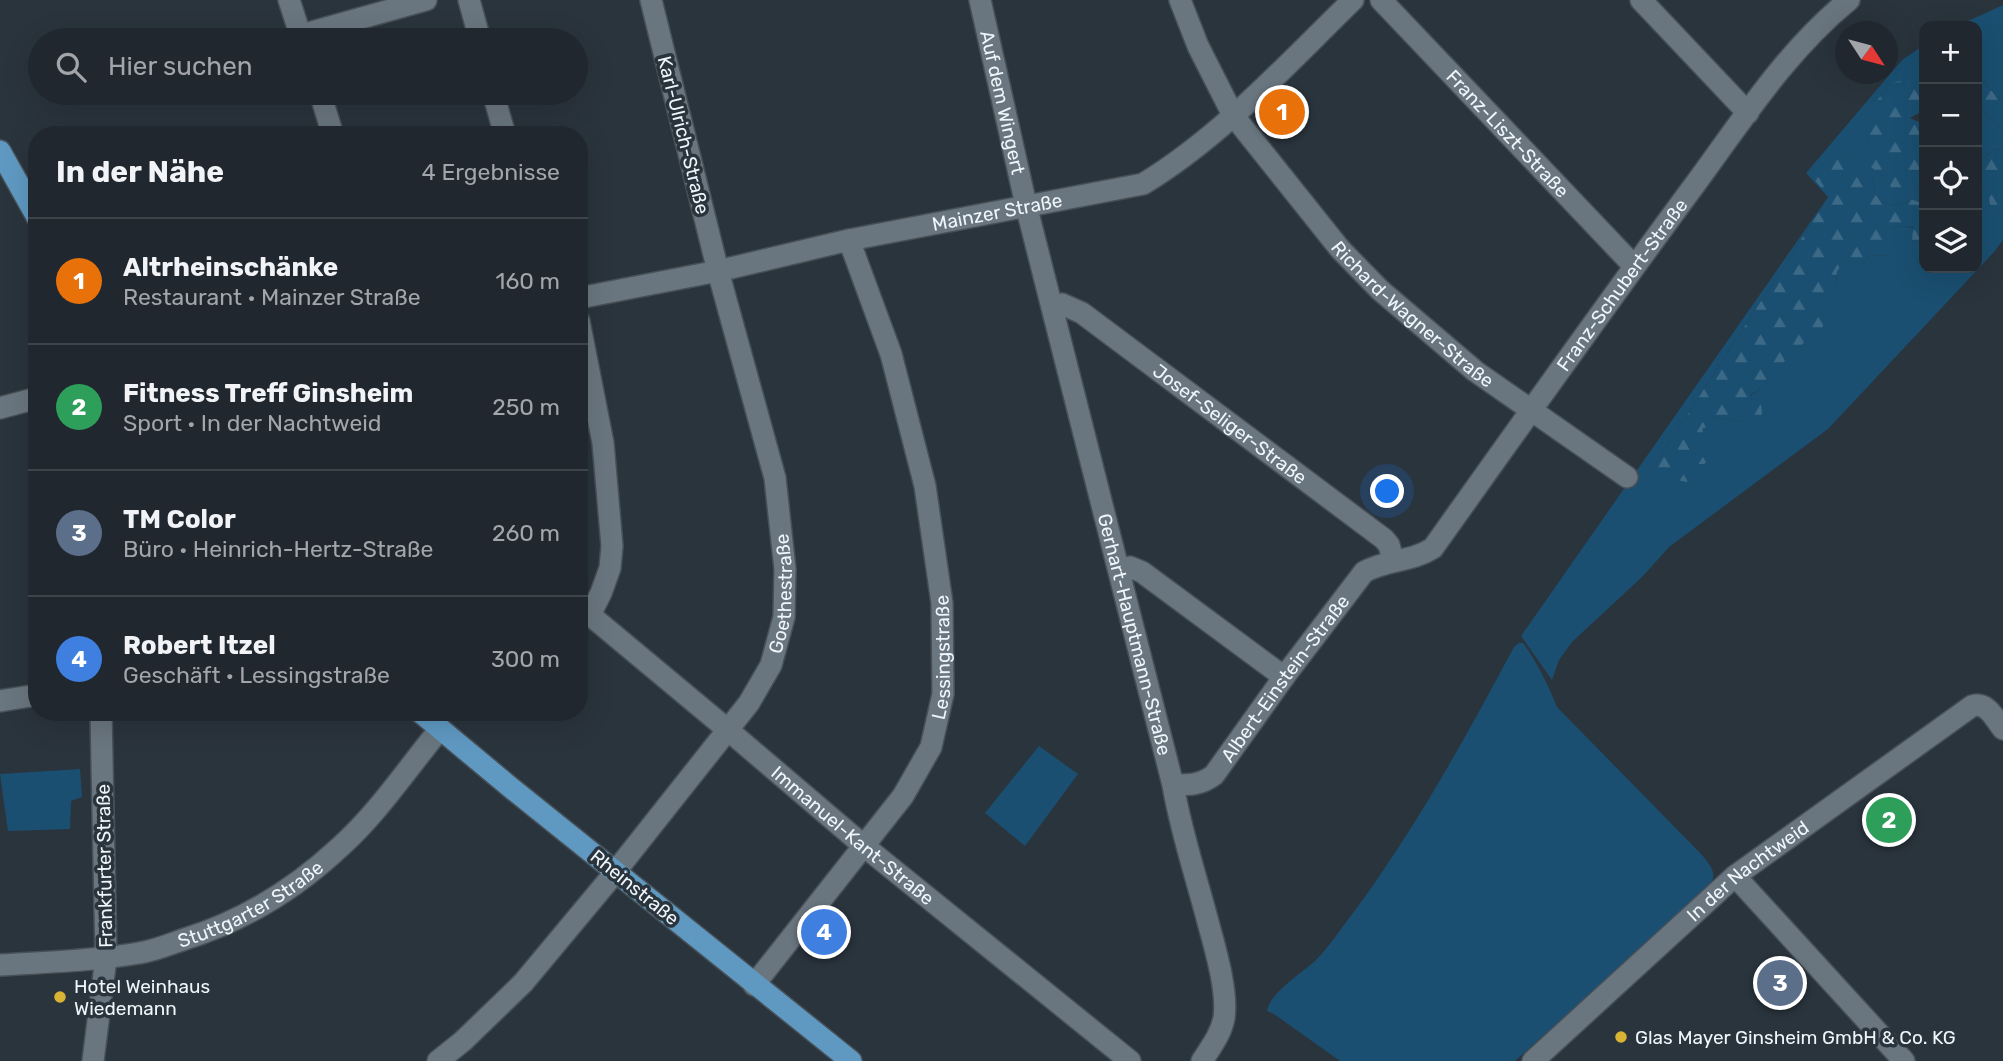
<!DOCTYPE html>
<html lang="de">
<head>
<meta charset="utf-8">
<style>
  :root { --surface:#20272e; --page:#282f36; --text:#f1f3f6; --muted:#a2a5aa; --line:#3d444a; --accent:#d9b334 }
  body { margin:0; font-family:Rubik,sans-serif; background:var(--page); color:var(--text) }
  .controls { position:absolute; right:21px; top:21px; display:grid; overflow:hidden; border-radius:14px; box-shadow:0 7px 28px #0002 }
  .controls button { width:63px; height:63px; display:grid; place-items:center; padding:0; border:0; border-bottom:2px solid var(--line); background:var(--surface); color:var(--text); font:35px sans-serif }
  .compass { position:absolute; left:1835px; top:21px; width:63px; height:63px; border-radius:50%; background:var(--surface); box-shadow:0 7px 28px #0002; rotate:126deg }
  .you { position:absolute; left:1388px; top:492px; width:24px; height:24px; margin:-18px; border:5px solid #fff; border-radius:50%; background:#1a73e8; box-shadow:0 0 0 10px #1a73e833 }
  .badge { display:grid; place-items:center; width:46px; height:46px; border-radius:50%; background:var(--accent); color:#fff; font-size:23px; font-weight:700 }
  .pin { position:absolute; translate:-50% -50%; border:4px solid #fff; box-shadow:0 2px 7px #0006 }
  .list { margin:0; padding:0; list-style:none }
  h2 { display:flex; justify-content:space-between; align-items:center; height:91px; margin:0; padding:0 28px; font-size:30px }
  h2 small { font-size:23px; font-weight:400; color:var(--muted) }
  .list li { display:grid; grid-template-columns:46px 1fr auto; gap:21px; align-items:center; box-sizing:border-box; height:126px; padding:0 28px; border-top:2px solid var(--line) }
  .list b { display:block; font-size:26px; white-space:nowrap }
  .list p { margin:0; font-size:23px; white-space:nowrap; color:var(--muted) }
  .list em { font-size:23px; font-style:normal; color:var(--muted) }
  .icon { flex:none; width:38px; height:38px; fill:none; stroke:currentColor; stroke-width:2; stroke-linecap:round; stroke-linejoin:round }
  .map { position:relative; flex:none; width:2003px; height:1061px; overflow:hidden }
  .search { position:absolute; background:var(--surface); box-shadow:0 7px 28px #0002; left:28px; top:28px; width:560px; height:77px; display:flex; align-items:center; gap:18px; box-sizing:border-box; padding:0 24px; border-radius:38px; color:var(--muted); font-size:26px }
  .panel { position:absolute; background:var(--surface); box-shadow:0 7px 28px #0002; left:28px; top:126px; width:560px; height:595px; border-radius:28px }
  .map>svg:first-child { display:block }
  .green { fill:#1a4f71 }
  .forest { fill:url(#forest-firs) }
  .lines { fill:none; stroke-linecap:round; stroke-linejoin:round }
  .minor-casing { stroke:#475057; stroke-width:24 }
  .major-casing { stroke:#475057; stroke-width:24 }
  .minor { stroke:#6a767f; stroke-width:21 }
  .major { stroke:#5f99c2; stroke-width:21 }
  .poi-dot { fill:#d9b334; stroke:#2a343d; stroke-width:2.5 }
  .labels { text-anchor:middle; stroke-width:7; stroke-linejoin:round; paint-order:stroke }
  .street-label { font-size:19px; fill:#eff6fb; stroke:#2a343d }
  .poi-label { font-size:19px; fill:#eff6fb; stroke:#2a343d; text-anchor:start }
</style>
</head>
<body>
<div class="map">
<svg width="2003" height="1061" viewBox="0 0 2003 1061">
  <defs>
    <pattern id="forest-firs" width="22" height="20" patternUnits="userSpaceOnUse" patternTransform="scale(1.75)"><rect width="22" height="20" fill="#1a4f71"/><path d="M5 1l3.5 6h-7zM16 11l3.5 6h-7z" fill="#3c6986"/></pattern>
  </defs>
  <rect width="100%" height="100%" fill="#2a343d"/>
  <!-- green -->
  <path class="green" d="M2003,5V104L1977,74V26H1957Z
    M1924,45V59L1921,63L1924,66V92H1918C1910,82 1903,81 1890,83L1878,99L1871,103L1856,129L1869,140L1865,163L1888,178L1914,186L1924,195V204L1911,199L1898,206L1883,203L1875,194L1873,177L1851,159L1841,146L1829,196L1651,471L1701,438L1703,428L1715,417L1744,422L1752,401L1750,396L1762,388L1829,303L1836,284L1837,270L1844,263L1861,267L1869,256L1889,255L1882,237L1889,228L1903,226L1914,228L1912,241L1924,246V268H1977V242H1982V217L1977,215V187L1985,188L1998,211L2003,207V240L1994,252L1828,429L1669,547L1643,576L1572,642L1559,660L1552,680L1521,636L1828,197L1806,173L1902,60Z
    M1977,103L2003,131V150L1995,149L1977,163Z
    M1519,643H1523C1537,662 1548,685 1557,707L1703,856C1710,866 1718,873 1710,885L1515,1061H1340L1274,1014L1267,1011C1270,993 1300,974 1314,962C1324,952 1333,940 1341,929C1408,842 1462,744 1514,647Z
    M1039,746L1078,774L1025,846L985,813Z
    M80,769L82,797L71,801L70,829L8,831L0,774Z"/>
  <!-- forest -->
  <path class="forest" d="M1977,74L2003,104V131L1977,103Z
    M1900,81L1911,84L1918,92H1924V110L1910,118L1919,122L1924,137V195L1914,186L1903,192L1892,191L1888,178L1864,163L1869,140L1860,139L1855,129L1871,103L1878,99L1890,83Z
    M1841,146L1851,159L1861,163L1873,177L1875,194L1883,203L1898,206L1911,199L1924,204V246L1912,241L1913,227L1903,226L1889,228L1882,237L1890,244L1889,255L1869,256L1861,267L1850,271L1844,263L1837,271L1836,284L1822,329L1792,352L1762,388L1750,395L1752,401L1761,400L1762,415L1744,422L1715,417V426L1703,428L1702,438L1716,439L1715,454L1704,464H1696L1687,482L1665,478L1651,471L1829,196L1808,173L1831,148Z
    M1995,149L2003,150V207L1998,211H1991L1989,198L1985,188L1977,187V163Z
    M1977,215L1989,217C1991,228 1991,234 1982,242H1977Z"/>
  <g class="lines">
    <!-- minor casing -->
    <g class="minor-casing">
      <g id="minor">
        <path d="M289,0L302,40"/>
        <path d="M469,0L480,40"/>
        <path id="s1" d="M980,0L1026,205L1173,785C1181,832 1196,876 1208,922C1215,948 1228,991 1224,1018C1221,1034 1211,1047 1202,1061"/>
        <path id="s2" d="M1180,0L1198,46L1233,115L1340,249L1380,290L1475,371L1627,477"/>
        <path id="s3" d="M1381,0L1634,266"/>
        <path d="M1641,0L1748,113"/>
        <path d="M301,35L426,0"/>
        <path d="M320,93L333,135"/>
        <path d="M493,93L505,135"/>
        <path id="s4" d="M579,298L718,271L849,240L1143,184C1222,136 1287,64 1353,0"/>
        <path id="s5" d="M1052,306L1062,304L1082,313L1384,539L1389,545L1393,560"/>
        <path d="M579,321L603,443L612,546L610,568L601,593L590,615"/>
        <path d="M0,408L37,398"/>
        <path d="M1119,569L1130,567L1142,572L1284,677"/>
        <path id="s6" d="M579,610L590,615L728,730L864,846L1130,1061"/>
        <path d="M0,701L37,695"/>
        <path id="s7" d="M1173,785C1189,785 1201,785 1214,775L1284,677L1364,572C1387,559 1412,562 1433,548C1519,427 1605,306 1693,187C1741,122 1786,51 1849,0"/>
        <path d="M1735,876L1904,1061"/>
        <path id="s8" d="M0,965C46,962 93,961 139,953C154,951 170,944 185,939C243,921 295,889 340,847C378,813 407,769 440,729"/>
        <path id="s9" d="M754,985L903,796L931,747L943,694L942,603L925,486L891,354L849,240"/>
        <path d="M93,1061L106,958L101,712"/>
        <path id="s10" d="M438,1061L463,1041L523,983L608,881L749,703L771,665L784,617L785,569L775,478L718,271L651,0"/>
        <path id="s11" d="M1533,1061L1735,876L1972,706C1987,701 1995,719 2003,729"/>
      </g>
    </g>
    <!-- major casing -->
    <g class="major-casing">
      <path id="major" d="M0,151L37,217
        M420,712L510,787L851,1061"/>
    </g>
    <!-- minor -->
    <use href="#minor" class="minor"/>
    <!-- major -->
    <use href="#major" class="major"/>
  </g>
  <!-- markers -->
  <g class="poi-dot">
    <circle cx="60" cy="997" r="7"/>
    <circle cx="1621" cy="1037" r="7"/>
  </g>
  <g class="labels">
    <!-- street labels -->
    <g class="street-label">
      <text dy="7" stroke="none"><textPath href="#s1" startOffset="105">Auf dem Wingert</textPath></text>
      <text dy="7" stroke="none"><textPath href="#s3" startOffset="184">Franz-Liszt-Straße</textPath></text>
      <text transform="translate(684 135) rotate(76)" y="7">Karl-Ulrich-Straße</text>
      <text dy="7" stroke="none"><textPath href="#s4" startOffset="427">Mainzer Straße</textPath></text>
      <text dy="7" stroke="none"><textPath href="#s7" startOffset="693">Franz-Schubert-Straße</textPath></text>
      <text dy="7" stroke="none"><textPath href="#s2" startOffset="396">Richard-Wagner-Straße</textPath></text>
      <text dy="7" stroke="none"><textPath href="#s5" startOffset="217">Josef-Seliger-Straße</textPath></text>
      <text dy="7" stroke="none"><textPath href="#s10" startOffset="592">Goethestraße</textPath></text>
      <text dy="7" stroke="none"><textPath href="#s1" startOffset="653">Gerhart-Hauptmann-Straße</textPath></text>
      <text dy="7" stroke="none"><textPath href="#s9" startOffset="388">Lessingstraße</textPath></text>
      <text dy="7" stroke="none"><textPath href="#s7" startOffset="163">Albert-Einstein-Straße</textPath></text>
      <text dy="7" stroke="none"><textPath href="#s6" startOffset="355">Immanuel-Kant-Straße</textPath></text>
      <text transform="translate(104 866) rotate(-91)" y="7">Frankfurter Straße</text>
      <text dy="7" stroke="none"><textPath href="#s11" startOffset="287">In der Nachtweid</textPath></text>
      <text transform="translate(635 887) rotate(39)" y="7">Rheinstraße</text>
      <text dy="7" stroke="none"><textPath href="#s8" startOffset="262">Stuttgarter Straße</textPath></text>
    </g>
    <!-- poi labels -->
    <g class="poi-label">
      <text x="74" y="993">Hotel Weinhaus<tspan x="74" dy="22">Wiedemann</tspan></text>
      <text x="1635" y="1044">Glas Mayer Ginsheim GmbH &amp; Co. KG</text>
    </g>
  </g>
</svg>
<div class="controls">
<button>+</button>
<button>−</button>
<button><svg class="icon" aria-label="locate" viewBox="0 0 24 24"><circle cx="12" cy="12" r="6"/><path d="M12 2v4M12 18v4M2 12h4M18 12h4"/></svg></button>
<button><svg class="icon" aria-label="layers" viewBox="0 0 24 24"><path d="M12 4l9 5-9 5-9-5zM3 14l9 5 9-5"/></svg></button>
</div>
<svg class="compass" viewBox="-18 -18 36 36"><path d="M0-13l5 13h-10z" fill="#e53935"/><path d="M0 13l5-13h-10z" fill="#a2a5aa"/></svg>
<div class="you"></div>
<div class="pin badge" style="left:1282px;top:112px;background:#e8710a">1</div>
<div class="pin badge" style="left:1889px;top:820px;background:#2e9e5b">2</div>
<div class="pin badge" style="left:1780px;top:983px;background:#5c6f8a">3</div>
<div class="pin badge" style="left:824px;top:932px;background:#3f7fe0">4</div>
<div class="search"><svg class="icon" aria-label="search" viewBox="0 0 24 24"><circle cx="10" cy="10" r="6"/><path d="M15 15l6 6"/></svg>Hier suchen</div>
<section class="panel">
<h2>In der Nähe<small>4 Ergebnisse</small></h2>
<ul class="list">
<li><span class="badge" style="background:#e8710a">1</span><div><b>Altrheinschänke</b><p>Restaurant · Mainzer Straße</p></div><em>160 m</em></li>
<li><span class="badge" style="background:#2e9e5b">2</span><div><b>Fitness Treff Ginsheim</b><p>Sport · In der Nachtweid</p></div><em>250 m</em></li>
<li><span class="badge" style="background:#5c6f8a">3</span><div><b>TM Color</b><p>Büro · Heinrich-Hertz-Straße</p></div><em>260 m</em></li>
<li><span class="badge" style="background:#3f7fe0">4</span><div><b>Robert Itzel</b><p>Geschäft · Lessingstraße</p></div><em>300 m</em></li>
</ul>
</section>
</div>
</body>
</html>
